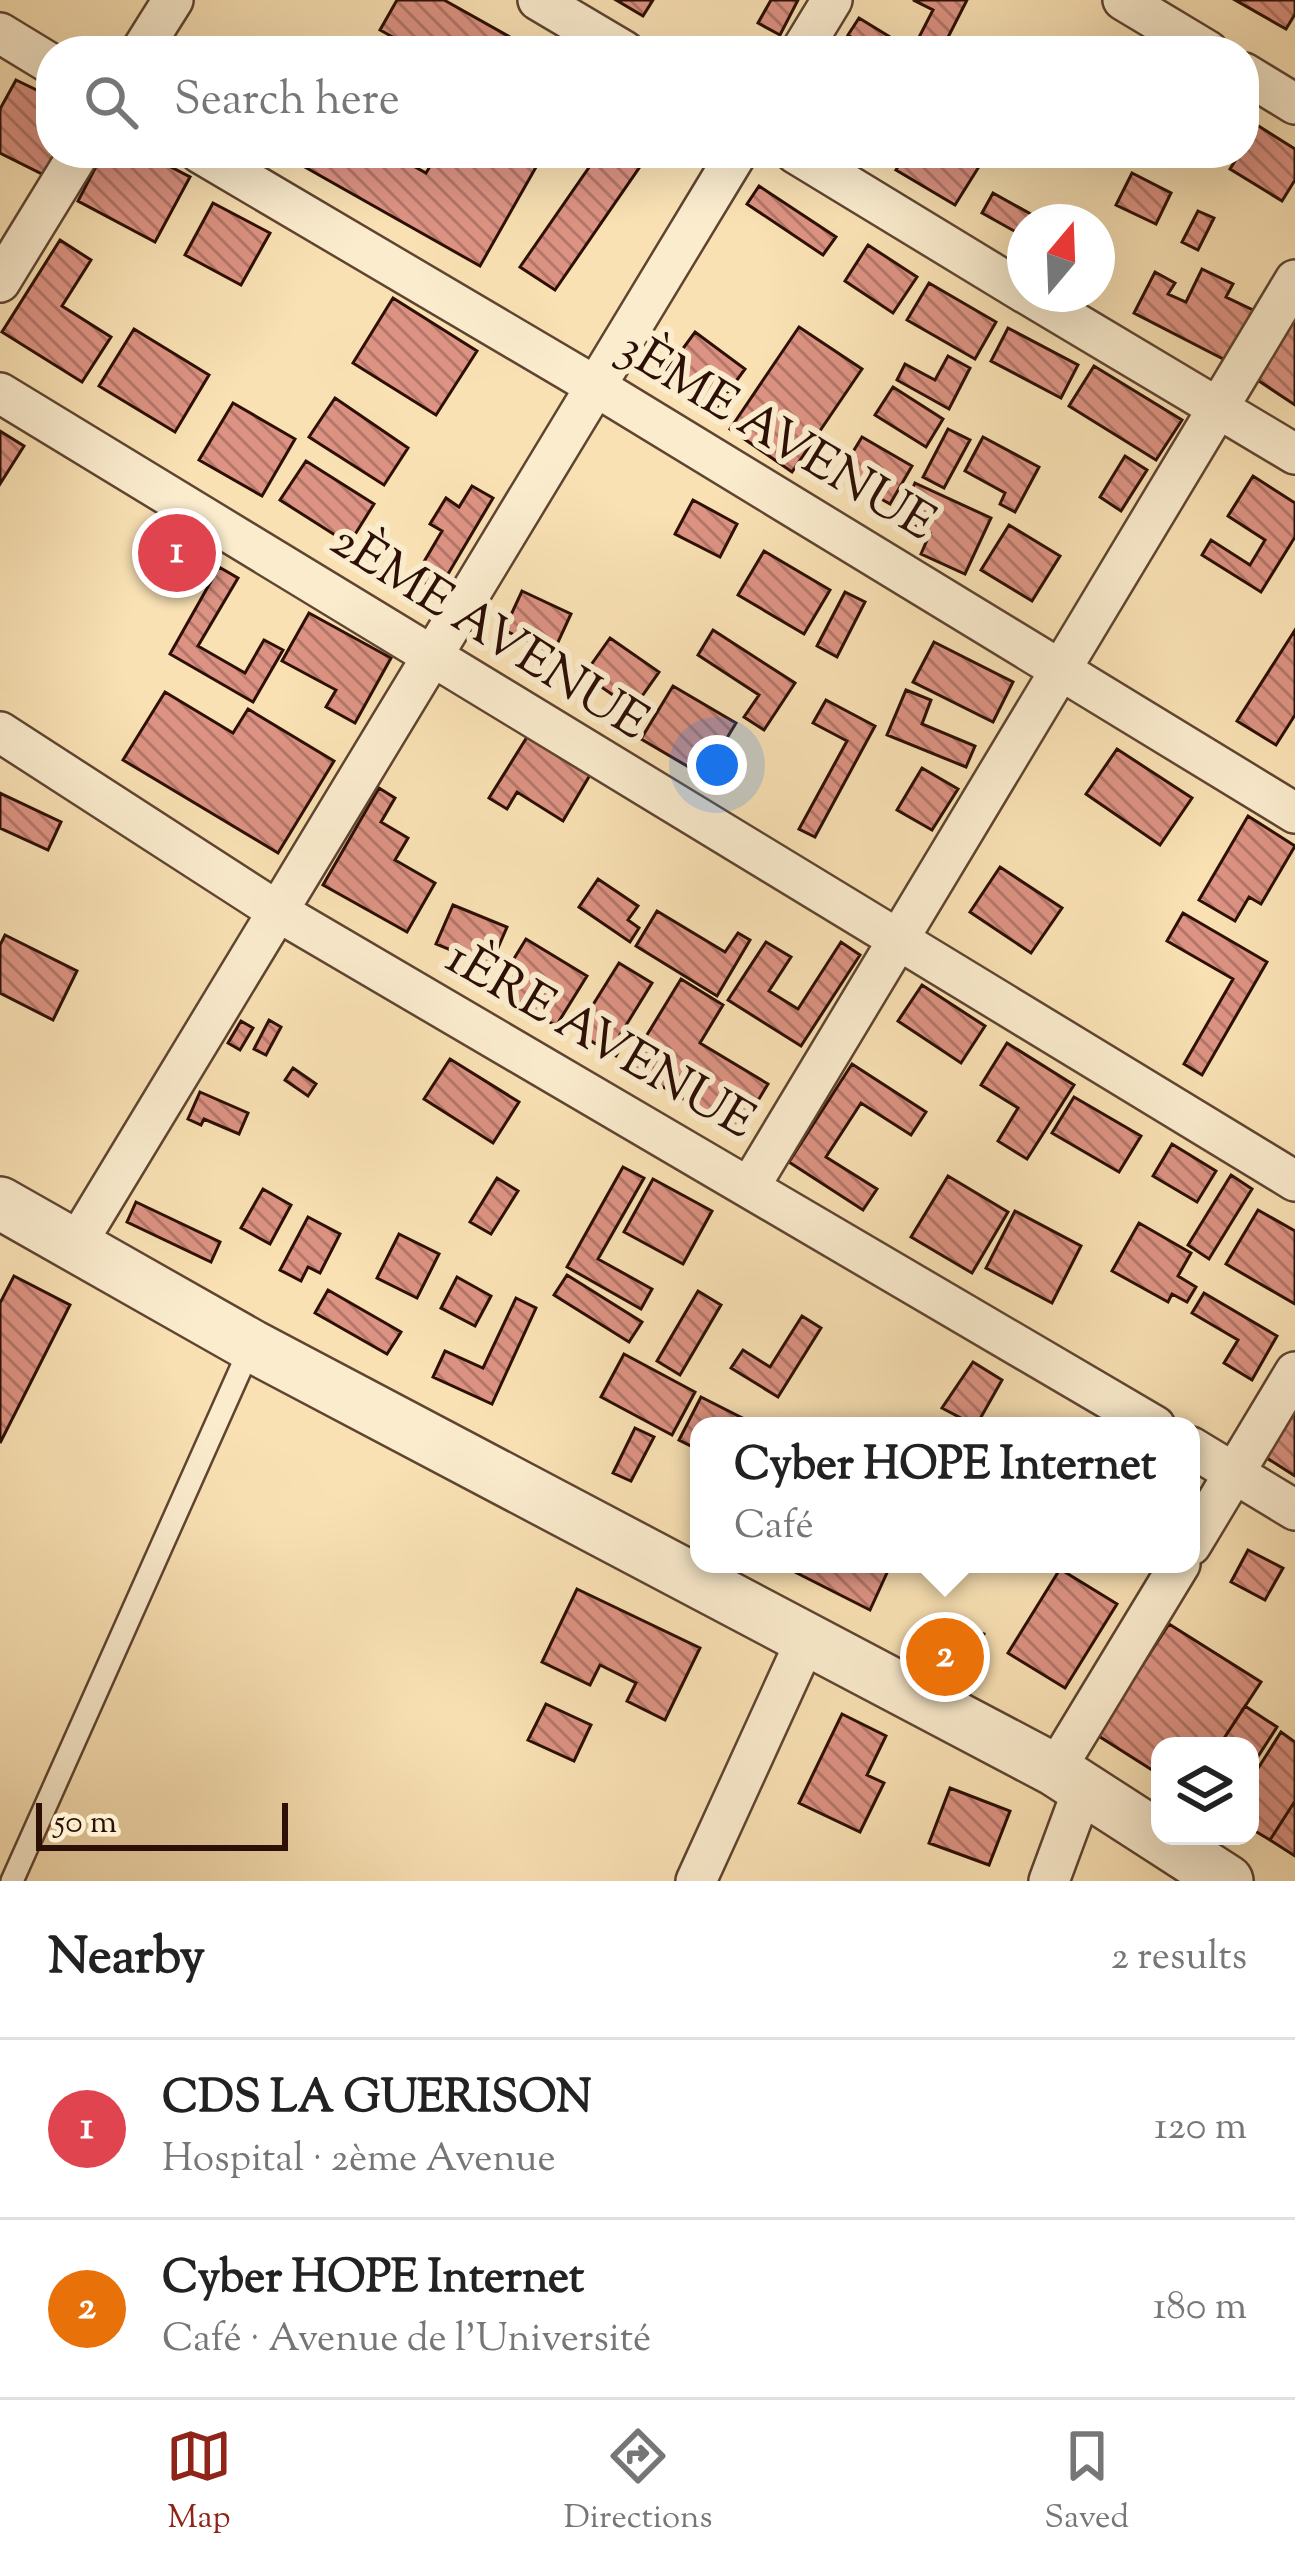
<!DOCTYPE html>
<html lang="en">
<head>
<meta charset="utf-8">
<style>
  :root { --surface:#fff; --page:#f6f6f6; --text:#222; --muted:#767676; --line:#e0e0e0; --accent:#8f2418 }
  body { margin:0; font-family:"Sorts Mill Goudy",serif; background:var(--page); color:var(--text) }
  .controls { position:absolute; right:36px; bottom:36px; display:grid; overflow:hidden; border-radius:24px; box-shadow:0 12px 48px #0002 }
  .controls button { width:108px; height:108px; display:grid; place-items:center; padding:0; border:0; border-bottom:3px solid var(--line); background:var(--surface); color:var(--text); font:60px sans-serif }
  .compass { position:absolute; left:1007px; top:204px; width:108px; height:108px; border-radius:50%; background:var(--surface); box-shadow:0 12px 48px #0002; rotate:19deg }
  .scale { position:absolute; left:36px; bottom:30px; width:252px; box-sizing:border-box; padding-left:12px; border:6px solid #2c0f05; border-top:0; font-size:33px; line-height:42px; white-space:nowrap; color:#2c0f05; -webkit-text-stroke:9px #fbecce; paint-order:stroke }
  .you { position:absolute; left:717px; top:765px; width:42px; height:42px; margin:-30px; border:9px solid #fff; border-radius:50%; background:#1a73e8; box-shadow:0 0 0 18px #1a73e833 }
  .badge { display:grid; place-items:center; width:78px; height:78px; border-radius:50%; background:var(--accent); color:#fff; font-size:39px; font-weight:700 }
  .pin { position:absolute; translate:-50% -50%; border:6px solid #fff; box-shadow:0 3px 12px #0006 }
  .popup { position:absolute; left:690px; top:1417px; width:510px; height:156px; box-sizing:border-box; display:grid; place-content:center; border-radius:24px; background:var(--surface); filter:drop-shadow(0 3px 9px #0005); font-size:39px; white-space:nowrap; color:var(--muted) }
  .popup b { font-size:45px; color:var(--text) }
  .popup::after { content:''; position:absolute; left:50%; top:100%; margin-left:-24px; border:24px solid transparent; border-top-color:var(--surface) }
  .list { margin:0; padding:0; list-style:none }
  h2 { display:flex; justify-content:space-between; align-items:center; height:156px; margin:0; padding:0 48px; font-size:51px }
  h2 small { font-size:39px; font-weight:400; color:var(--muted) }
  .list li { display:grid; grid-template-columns:78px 1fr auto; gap:36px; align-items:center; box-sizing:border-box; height:180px; padding:0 48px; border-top:3px solid var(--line) }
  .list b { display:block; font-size:45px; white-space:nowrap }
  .list p { margin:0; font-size:39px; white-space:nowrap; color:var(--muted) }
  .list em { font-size:39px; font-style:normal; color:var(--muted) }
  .icon { flex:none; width:66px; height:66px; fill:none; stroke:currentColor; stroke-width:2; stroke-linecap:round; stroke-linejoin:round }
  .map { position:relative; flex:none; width:1295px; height:1881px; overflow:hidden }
  .search { position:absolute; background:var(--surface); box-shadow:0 12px 48px #0002; left:36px; right:36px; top:36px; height:132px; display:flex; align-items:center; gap:30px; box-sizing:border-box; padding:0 42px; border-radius:48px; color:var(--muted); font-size:45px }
  .sheet { height:516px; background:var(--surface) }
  nav { display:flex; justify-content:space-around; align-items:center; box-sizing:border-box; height:168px; border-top:3px solid var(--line); background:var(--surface); font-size:33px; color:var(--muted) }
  nav a { display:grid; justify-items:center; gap:6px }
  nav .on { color:var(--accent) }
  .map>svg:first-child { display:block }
  .building { fill:url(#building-back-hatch); stroke:#2c0f05; stroke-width:3 }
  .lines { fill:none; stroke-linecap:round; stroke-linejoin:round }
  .service-casing { stroke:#5f4431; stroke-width:26 }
  .minor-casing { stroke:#5f4431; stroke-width:44 }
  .tertiary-casing { stroke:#5f4431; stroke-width:56 }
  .service { stroke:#fbecce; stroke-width:21 }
  .minor { stroke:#fbecce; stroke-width:39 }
  .tertiary { stroke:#fbecce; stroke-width:51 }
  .labels { text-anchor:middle; stroke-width:12; stroke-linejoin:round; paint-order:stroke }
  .street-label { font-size:51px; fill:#2c0f05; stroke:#fbecce }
</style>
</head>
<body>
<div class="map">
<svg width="1295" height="1881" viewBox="0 0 1295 1881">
  <defs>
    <pattern id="building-back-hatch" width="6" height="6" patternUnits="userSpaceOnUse" patternTransform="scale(3)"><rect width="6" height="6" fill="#dd9383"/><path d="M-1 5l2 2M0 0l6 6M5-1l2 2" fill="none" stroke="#b37669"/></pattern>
  </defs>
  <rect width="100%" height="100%" fill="#f9e1b4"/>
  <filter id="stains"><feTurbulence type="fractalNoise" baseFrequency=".00167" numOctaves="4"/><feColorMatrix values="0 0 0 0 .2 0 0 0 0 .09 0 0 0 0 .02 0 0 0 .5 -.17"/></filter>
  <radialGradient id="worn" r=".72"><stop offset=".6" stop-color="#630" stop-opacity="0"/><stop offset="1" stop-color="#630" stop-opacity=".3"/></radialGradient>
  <!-- building -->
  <path class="building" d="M397,0H444L535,51H418L380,30Z
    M616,0H653L643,16Z
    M771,0H798L780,35L758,23Z
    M913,0H967L941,51H927L915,45L933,10Z
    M1235,0H1295V14L1286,29Z
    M859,18L913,51H873L848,35Z
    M16,80L51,97V153H61L48,177L0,153V109Z
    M1257,125L1295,149V180L1282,201L1230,169L1240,153H1244Z
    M103,153H144L190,177L155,242L78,201Z
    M310,153H390L426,173L438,153H544L480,266L303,166Z
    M599,153H618L639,168L555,290L520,267Z
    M979,153L985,157L955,205L896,170L902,160L891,154Z
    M1132,173L1171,193L1156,224L1116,205Z
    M759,186L836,237L823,255L747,204Z
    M993,193L1045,222H1025V237L982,213Z
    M213,203L270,233L241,285L185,255Z
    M1198,211L1214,218L1198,250L1182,242Z
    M60,240L91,260L62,306L111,337L82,382L2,332Z
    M868,245L917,277L893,313L845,281Z
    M1202,269L1233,284L1226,297L1257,312L1231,363L1134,313L1155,272L1175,283L1168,294L1186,302Z
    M929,283L996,322L975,359L907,320Z
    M393,298L477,351L436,415L353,363Z
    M1295,314V405L1253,377Z
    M799,327L862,369L792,472L730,429Z
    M1008,328L1078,365L1061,398L991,361Z
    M134,329L209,375L175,432L99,386Z
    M695,332L745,369L715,410L665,373Z
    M948,356L970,368L949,409L897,380L905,364L935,380Z
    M1094,366L1182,420L1156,460L1069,406Z
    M893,387L943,419L926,447L875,415Z
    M335,398L408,448L384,485L309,437Z
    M233,403L295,439L262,496L199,460Z
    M948,429L970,440L944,488L923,477Z
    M0,431L24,446L0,484Z
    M862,437L912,466L890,504L839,475Z
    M983,437L1039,467L1015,512L1000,504L1005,493L965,471Z
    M1125,456L1147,470L1121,511L1100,497Z
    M306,461L374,504L349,544L280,500Z
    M1253,476L1295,503V537L1261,592L1202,555L1211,540L1250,565L1265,540L1228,516Z
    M915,483L991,518L965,574L921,554L930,533L899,519Z
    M472,486L493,498L438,591L415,577L442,531L430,524L446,498L459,507Z
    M693,500L737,524L720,557L675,534Z
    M1009,525L1060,556L1032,601L981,570Z
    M764,551L830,590L804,634L738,595Z
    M219,567L238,578L198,646L245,673L264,640L283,650L253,702L170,654Z
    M522,591L571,614L553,653L504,630Z
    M845,592L865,602L837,657L817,646Z
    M309,613L391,658L355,723L326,707L336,690L282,661Z
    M713,630L795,683L764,730L744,717L759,695L698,655Z
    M1295,630V715L1276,745L1237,721Z
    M610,638L659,672L633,709L584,675Z
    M934,642L1013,682L993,722L913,682Z
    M673,686L736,723L704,776L641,739Z
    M906,690L931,700L922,724L975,746L966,767L887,735Z
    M165,692L233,733L248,709L334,761L278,853L123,760Z
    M826,700L875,726L815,837L799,829L847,741L813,723Z
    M527,737L590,775L563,821L517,792L507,809L489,798Z
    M1117,749L1192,798L1160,845L1086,794Z
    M922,768L958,789L932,830L897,810Z
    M379,788L395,798L381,822L408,838L395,860L435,883L407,932L323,885Z
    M0,793L61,822L48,850L0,828Z
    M1248,816L1295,846L1261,904L1249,897L1235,921L1199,900Z
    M1000,867L1062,908L1031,953L970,912Z
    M598,879L638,906L628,920L639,928L630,942L579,907Z
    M453,905L507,927L490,966L436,944Z
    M657,911L725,952L738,933L750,940L717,996L636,946Z
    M1183,913L1267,962L1202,1075L1184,1064L1233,979L1167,941Z
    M5,935L77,971L53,1020L0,993V945Z
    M526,939L587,976L556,1026L496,988Z
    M766,942L791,957L769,991L798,1009L841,942L860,955L801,1046L728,1000Z
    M619,963L652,983L620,1035L626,1039L616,1056L576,1032Z
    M681,979L723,1005L700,1043L768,1084L739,1132L628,1066Z
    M922,985L985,1026L961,1063L898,1021Z
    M269,1020L281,1027L266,1055L254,1049Z
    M241,1021L253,1028L240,1050L228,1043Z
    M1007,1043L1074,1085L1027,1159L998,1141L1018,1108L981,1085Z
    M450,1059L519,1102L493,1143L424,1099Z
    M852,1064L926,1112L911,1135L861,1103L826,1157L877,1189L863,1210L789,1162Z
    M293,1068L316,1084L308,1096L285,1080Z
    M200,1092L248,1113L239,1134L204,1119L201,1125L188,1119Z
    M1074,1097L1141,1136L1119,1172L1052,1133Z
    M1172,1144L1216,1171L1197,1202L1153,1176Z
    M623,1167L644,1178L598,1259L652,1289L641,1309L567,1267Z
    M1231,1175L1252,1189L1209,1259L1188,1245Z
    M948,1176L1008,1212L972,1273L911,1237Z
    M497,1178L518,1191L491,1234L470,1222Z
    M653,1179L712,1211L683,1264L624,1232Z
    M263,1189L291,1205L270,1244L241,1228Z
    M136,1202L220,1242L211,1262L127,1222Z
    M1258,1210L1295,1231V1304L1226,1264Z
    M1015,1211L1081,1246L1052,1303L986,1268Z
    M308,1217L340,1234L320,1273L308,1267L301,1281L280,1270Z
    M1139,1223L1191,1253L1178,1276L1196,1287L1187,1302L1172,1294L1168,1302L1112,1271Z
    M399,1234L439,1254L417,1298L377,1278Z
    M567,1275L642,1322L629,1342L554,1295Z
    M14,1276L70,1305L0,1443V1303Z
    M457,1277L491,1296L475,1326L441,1308Z
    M328,1290L401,1332L387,1354L315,1313Z
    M698,1291L721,1305L680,1375L657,1361Z
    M1204,1293L1277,1336L1252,1380L1224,1363L1238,1340L1192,1313Z
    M516,1298L536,1308L492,1404L433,1377L445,1351L483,1368Z
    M802,1316L821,1328L778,1397L731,1368L743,1350L770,1367Z
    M624,1354L695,1392L672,1435L601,1397Z
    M973,1362L1002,1380L976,1426L942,1408Z
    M701,1397L756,1425V1426H699V1450L679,1440Z
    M1295,1402V1476L1262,1455Z
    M635,1428L654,1437L631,1481L613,1473Z
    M1248,1550L1283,1568L1265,1600L1231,1582Z
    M779,1564H891L870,1610Z
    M1060,1569L1117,1604L1065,1688L1008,1653Z
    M577,1589L700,1648L665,1720L627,1701L636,1683L600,1665L590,1685L542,1662Z
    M933,1618L984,1634L971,1675L919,1660Z
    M1169,1624L1261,1682L1219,1746H1160V1775L1097,1735Z
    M546,1704L591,1725L574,1761L528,1740Z
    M1245,1706L1277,1727L1250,1769V1746H1219Z
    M842,1714L886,1736L867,1775L884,1783L860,1832L799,1803Z
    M1281,1732L1295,1742V1801L1270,1840L1250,1828V1781Z
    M950,1788L1010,1811L989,1865L929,1843Z
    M1295,1801V1856L1270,1840Z"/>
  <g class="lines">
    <!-- service casing -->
    <g class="service-casing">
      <path id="service" d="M12,1881L251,1346"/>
    </g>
    <!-- minor casing -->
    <g class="minor-casing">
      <path id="minor" d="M538,0L624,51
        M1123,0L1208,51
        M0,33L51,64
        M141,51L173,0
        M801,51L832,0
        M1244,73L1295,104
        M200,153L595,386L1295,813
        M795,153L1025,293
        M0,282L79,153
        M1027,294L1295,454
        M0,393L1295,1181
        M0,732L277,911L1155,1426
        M750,1186L1295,280
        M75,1246L737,153
        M1191,1447L1295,1510
        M1191,1545L1295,1372
        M1055,1770L1180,1564
        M696,1881L807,1638
        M1049,1881L1083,1789"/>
    </g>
    <!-- tertiary casing -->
    <g class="tertiary-casing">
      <path id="tertiary" d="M0,1203L252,1346L1055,1770L1227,1881"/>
    </g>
    <!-- service -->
    <use href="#service" class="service"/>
    <!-- minor -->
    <use href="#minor" class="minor"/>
    <!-- tertiary -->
    <use href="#tertiary" class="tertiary"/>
  </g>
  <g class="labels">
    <!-- street labels -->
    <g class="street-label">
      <text transform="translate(778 433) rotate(31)" y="18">3ÈME AVENUE</text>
      <text transform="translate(491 629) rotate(32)" y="18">2ÈME AVENUE</text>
      <text transform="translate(602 1037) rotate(30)" y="18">1ÈRE AVENUE</text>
    </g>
  </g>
  <rect width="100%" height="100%" filter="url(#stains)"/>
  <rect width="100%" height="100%" fill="url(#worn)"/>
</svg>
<div class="controls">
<button><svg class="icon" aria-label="layers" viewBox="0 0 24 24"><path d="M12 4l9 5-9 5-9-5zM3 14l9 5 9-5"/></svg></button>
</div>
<svg class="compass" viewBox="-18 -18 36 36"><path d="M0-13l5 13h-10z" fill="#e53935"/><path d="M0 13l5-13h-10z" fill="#767676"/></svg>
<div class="scale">50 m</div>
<div class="you"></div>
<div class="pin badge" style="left:177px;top:553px;background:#e0444e">1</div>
<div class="pin badge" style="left:945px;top:1657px;background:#e8710a">2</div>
<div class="popup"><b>Cyber HOPE Internet</b>Café</div>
<div class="search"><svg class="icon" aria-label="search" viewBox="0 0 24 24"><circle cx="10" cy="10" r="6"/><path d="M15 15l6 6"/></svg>Search here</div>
</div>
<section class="sheet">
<h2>Nearby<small>2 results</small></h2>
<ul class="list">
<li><span class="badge" style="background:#e0444e">1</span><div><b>CDS LA GUERISON</b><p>Hospital · 2ème Avenue</p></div><em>120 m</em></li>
<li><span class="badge" style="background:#e8710a">2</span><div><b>Cyber HOPE Internet</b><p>Café · Avenue de l'Université</p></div><em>180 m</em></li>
</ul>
</section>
<nav>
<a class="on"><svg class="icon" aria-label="map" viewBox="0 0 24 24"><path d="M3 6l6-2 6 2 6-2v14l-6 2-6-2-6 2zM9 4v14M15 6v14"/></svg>Map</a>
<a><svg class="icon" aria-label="directions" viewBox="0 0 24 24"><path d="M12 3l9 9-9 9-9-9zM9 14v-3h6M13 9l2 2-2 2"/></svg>Directions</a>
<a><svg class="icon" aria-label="saved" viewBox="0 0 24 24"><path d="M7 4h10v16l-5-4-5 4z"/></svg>Saved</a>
</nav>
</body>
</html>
